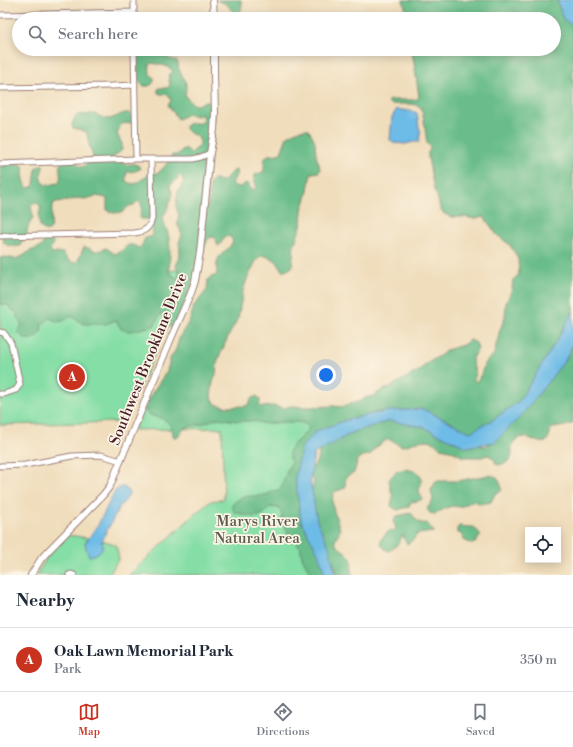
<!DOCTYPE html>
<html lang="en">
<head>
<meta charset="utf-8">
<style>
  :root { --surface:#fff; --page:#f6f6f7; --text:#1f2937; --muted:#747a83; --line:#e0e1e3; --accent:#c8321e }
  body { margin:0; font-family:"Libre Bodoni",serif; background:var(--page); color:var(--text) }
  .controls { position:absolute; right:12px; bottom:12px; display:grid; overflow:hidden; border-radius:0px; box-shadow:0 2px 10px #0003 }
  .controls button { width:36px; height:36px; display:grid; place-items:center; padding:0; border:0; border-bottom:1px solid var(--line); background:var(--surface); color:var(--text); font:20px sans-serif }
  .you { position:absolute; left:326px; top:375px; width:14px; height:14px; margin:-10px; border:3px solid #fff; border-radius:50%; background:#1a73e8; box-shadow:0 0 0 6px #1a73e833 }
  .badge { display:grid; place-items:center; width:26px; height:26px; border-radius:50%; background:var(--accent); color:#fff; font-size:13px; font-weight:700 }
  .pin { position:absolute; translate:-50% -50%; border:2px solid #fff; box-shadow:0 1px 4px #0006 }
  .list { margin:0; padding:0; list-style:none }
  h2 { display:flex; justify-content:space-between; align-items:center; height:52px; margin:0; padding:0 16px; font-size:17px }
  h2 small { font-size:13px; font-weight:400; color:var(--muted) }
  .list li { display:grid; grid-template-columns:26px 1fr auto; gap:12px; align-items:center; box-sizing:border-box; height:64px; padding:0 16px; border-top:1px solid var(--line) }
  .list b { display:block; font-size:15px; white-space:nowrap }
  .list p { margin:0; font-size:13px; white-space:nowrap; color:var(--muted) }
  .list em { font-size:13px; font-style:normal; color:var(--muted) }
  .icon { flex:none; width:22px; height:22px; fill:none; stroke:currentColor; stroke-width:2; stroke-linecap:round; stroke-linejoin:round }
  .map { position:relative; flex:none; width:573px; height:575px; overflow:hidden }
  .search { position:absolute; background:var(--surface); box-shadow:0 2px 10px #0003; left:12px; right:12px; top:12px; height:44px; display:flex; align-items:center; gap:10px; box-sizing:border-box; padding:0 14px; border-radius:22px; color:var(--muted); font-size:15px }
  .sheet { height:116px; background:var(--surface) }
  nav { display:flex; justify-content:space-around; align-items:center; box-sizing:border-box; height:56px; border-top:1px solid var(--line); background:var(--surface); font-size:11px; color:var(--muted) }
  nav a { display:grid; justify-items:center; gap:2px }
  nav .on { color:var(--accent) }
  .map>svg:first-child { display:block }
  .green { fill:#84dea5; stroke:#677e68 }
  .forest { fill:#6bbd8a; stroke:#5a6e5a; fill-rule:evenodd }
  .water { fill:#6dbbe7; stroke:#5c6d89 }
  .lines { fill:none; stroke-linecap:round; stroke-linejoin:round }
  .river { stroke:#6dbbe7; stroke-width:9 }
  .minor-casing { stroke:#9d7e74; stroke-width:7 }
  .tertiary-casing { stroke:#9d7e74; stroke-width:8 }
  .minor { stroke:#fff; stroke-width:5 }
  .tertiary { stroke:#fff; stroke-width:6 }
  .labels { text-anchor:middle; stroke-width:3.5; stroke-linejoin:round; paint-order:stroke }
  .street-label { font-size:15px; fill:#4a1f2b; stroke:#fcf5e5 }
  .park-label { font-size:15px; fill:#5b5850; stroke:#fcf5e5 }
</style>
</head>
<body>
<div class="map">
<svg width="573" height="575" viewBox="0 0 573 575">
  <rect width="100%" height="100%" fill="#fcf5e5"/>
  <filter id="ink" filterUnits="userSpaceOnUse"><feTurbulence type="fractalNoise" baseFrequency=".025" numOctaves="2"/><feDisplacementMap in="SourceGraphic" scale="8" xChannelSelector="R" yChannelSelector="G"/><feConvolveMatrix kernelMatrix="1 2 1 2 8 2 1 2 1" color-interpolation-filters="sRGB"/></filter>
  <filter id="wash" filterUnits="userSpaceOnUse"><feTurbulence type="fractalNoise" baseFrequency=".012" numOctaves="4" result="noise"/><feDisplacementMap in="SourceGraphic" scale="16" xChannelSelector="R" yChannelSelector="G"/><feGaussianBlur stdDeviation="0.9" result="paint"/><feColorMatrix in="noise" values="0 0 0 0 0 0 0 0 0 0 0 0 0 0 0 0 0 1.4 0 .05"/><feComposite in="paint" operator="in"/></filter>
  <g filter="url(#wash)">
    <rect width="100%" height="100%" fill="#f0ddbc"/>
    <!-- green -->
    <path class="green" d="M190,270L166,331L123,422L0,425V273Z
      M143,410L313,411L316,431L302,447L323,575H129L196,513L211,501L224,499L222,428L134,430Z
      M68,535L102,540L116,545L119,558L109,575H36L50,553Z"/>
    <!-- forest -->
    <path class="forest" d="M217,0H241L242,3L241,11L237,15H235C232,11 230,7 226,4C223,2 220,3 217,0Z
      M403,0H557L573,25V319L527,399L477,435L396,411L377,412L366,417L359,418H350L320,440L302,479L333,575H312C307,566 300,558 301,548L291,537L282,524L281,522L282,515L279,508L271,507C269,508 268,510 266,512C257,520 245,515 235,512L232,508V505C245,492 249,498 264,495C268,495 270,493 273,491C276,490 279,490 281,488L289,466L291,464C291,461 289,457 289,454C290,442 305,438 309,427L303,423L295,422H283L266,424L253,421H237L218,418L202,424L187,427L184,428L179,435L177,437H174L173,435C170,410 148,423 145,408L152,393L167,371L170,359L176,349L180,336L190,320L194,306L207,290L208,279L210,277L215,276L217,274C215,252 223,257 233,242L231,237L226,236L224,238L220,245L218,246L215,238L210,237C203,245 198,266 195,277C189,294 181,310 174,326L172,328C166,326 167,323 169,318C168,315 168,315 165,314C158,313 157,321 154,326C151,327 147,327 144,328C136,330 130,333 121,329L116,320L106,324H85L82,323L71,316C62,322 61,324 50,318L42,324L41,332C33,341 26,342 18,332L19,329L22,325L17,318V313L11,309L8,305L0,304V258L6,257L15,259L18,258L23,256L30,251L41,247L45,240L50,238C55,241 53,244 50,249L52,253H63L68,260L74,263C80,261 81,252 84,247C89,247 92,251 96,251C99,251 103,249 106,248L115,254C117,253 120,252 121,251C124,250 125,246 129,245C138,243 138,256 145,238L150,237L153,236L152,221L151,219H142L140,218C140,212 144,207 140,202L138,201L134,205L129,206L123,212L114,213L108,211L107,209V198L96,196L85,199L79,198L68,201L56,202L54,203L52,208L51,228L49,231L44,230L40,227C39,220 38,214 41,208L38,203L35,202L31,206L33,217L28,227L26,238L22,241L20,246C14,246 9,247 4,243L3,238L0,236V167C6,164 10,164 16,164C26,164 23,168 23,175C24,179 25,184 27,188L32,187L34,185L36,168L40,165H43C43,177 36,172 45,185H49L59,183C64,172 53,167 68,157C74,158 76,164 81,167L84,166L92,158L93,156L89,145L87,134L86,132L81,130L73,128L72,125C75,114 78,114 87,115C95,110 101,120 109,119C117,118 124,110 131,114L133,120L131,123L121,124L117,134L122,144V150L112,158C115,159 119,162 122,163C128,166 134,162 139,166L140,169L135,171L127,172C124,182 126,183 135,184L152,173H158L166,165L172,155H177L183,149H187L191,153L200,146V141L197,136C193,135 179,129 188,124C191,122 198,124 201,123L203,122L202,116L201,114L197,116L188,114L178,119L168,105L171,101L170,98L167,94H161L158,93V90L159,88H167L169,87L170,84L168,76L173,71C168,65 158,64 151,63L149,65L150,74L154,78V81C153,84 150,86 147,86C137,87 138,71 138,65C137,58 135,56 136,49H163L161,52C165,58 171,59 177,61C179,64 178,66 179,70C181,75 185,79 186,84C187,92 182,95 190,101C191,102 194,105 195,105C201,106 202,98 213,104V123L208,126L212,136V146L203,157V160L205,168L206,177L201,185L206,201L201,210L202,216C204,211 207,207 209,201C211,195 206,184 214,180C218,179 221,182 224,181C227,180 229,172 235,170L237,171C237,176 233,179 232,184C239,189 240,187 246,183L249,185L251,189L254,190L256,187L254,181L255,175L263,172L264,170C265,164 262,160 268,155H274L281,153L287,137C292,132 300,129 308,129L313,137L315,142L316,156L319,164L320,170L319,172L311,173L307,195L302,210L301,226L294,245L292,267C279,276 283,269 276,261C273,258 266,256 262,255L256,261L247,279L243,291L238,318L227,339L217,362L216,374L213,382L211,397L215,404L227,407L245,406L248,405L252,398L257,396C260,399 261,401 259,404L260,406L263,407L273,406L284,408L290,406L310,407L333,406L342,407L347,405L361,401L365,398L373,396L381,391L391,387L395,384L420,370L426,364L441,355L447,350L463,345L468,341L471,340L476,343L478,349L472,358V361L475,372L474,380L476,382C482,376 482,368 487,361C489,358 492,357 494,354L500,330L505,317L506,303L512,289L513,280L519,274L518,259L515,253L509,244L497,235L485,218L483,217L475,219L465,217H451L443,213L441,211L437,196L434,190L428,157V152L430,150V147L427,143L424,121L421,107C412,102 401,105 391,104L388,102L390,100H414L417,99L419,97L414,62L411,49H554V19H406V11ZM180,175L182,177L184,182L178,191L176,207L179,215L177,222L182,235L179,242L180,251V256L176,266L177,269L180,273L178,278H176L169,272V270C170,253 172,234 162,220C165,214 173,198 172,192C172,191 170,188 170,186C171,183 174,183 176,180C178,178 177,177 180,175Z
      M573,334V423L565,426L553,428L550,429L549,437L546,442C537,445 529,434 519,438C507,443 515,454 510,460C507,463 502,464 499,465L496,464L494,459L490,456L487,455L482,457H464L450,450L441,448L432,441L427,440L418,441L407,445L402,446L388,439L375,448L372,453L370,455L362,456L360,457L357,462L354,473C342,478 347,477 345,488L334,492C329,506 337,517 340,530L335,540L336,545C341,550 351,554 352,562C352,567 350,568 352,575H338C334,562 326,551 321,538C315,523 313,507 309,492C319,479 311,483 310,471C316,466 320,453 321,444L393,417L483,446H486L493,441Z
      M406,469C413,471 422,472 421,481C421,484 419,488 419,491L421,496L422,499L416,502L412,501L408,507L397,510L391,506L393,495L391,491L389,480C393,473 398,470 406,469Z
      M489,475L497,477L501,485L502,490L495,494L491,502L479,504L474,500C470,502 466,505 462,506C459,508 456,506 453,506C446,507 441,511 435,514L430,513L427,509L433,500L431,490L435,483L438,481H458Z
      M411,513C415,519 419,525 427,523L434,532L417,534L414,539L407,544L404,539L403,535C399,542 396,548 388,551C379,545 378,540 387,533C388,532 388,531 389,531C391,530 394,531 396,530L395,525L393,522L397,516Z
      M459,526L469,527H474L481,535L475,543L472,544L464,540L461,534L457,532V529Z"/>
    <!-- water -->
    <path class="water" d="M557,0H571L573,10V26L563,19Z
      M397,109C404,111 411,110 417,113L419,127L421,133L420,134L419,142H413L406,144L393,143L390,140L392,117Z
      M573,311V344L566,359L522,415L495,442L466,447L423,427L389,421L354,432L314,454L310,479L317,521L329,547L336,575H325L318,553L301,521L295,477L302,447L316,431L349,419L388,411L423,409L470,432L494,419L519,401L557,340Z
      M121,487H124L128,490L129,494L128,497L120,506L102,540L103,547C99,553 96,555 89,556L86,549L85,543L98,525L115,491Z"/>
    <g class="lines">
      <!-- river -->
      <path class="river" d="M573,0V5"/>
    </g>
  </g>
  <g filter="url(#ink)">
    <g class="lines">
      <!-- minor casing -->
      <g class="minor-casing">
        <path id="minor" d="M134,0V19
          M0,15L134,12
          M134,49L136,159
          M0,88L111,86L135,85
          M0,164L136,159H193L201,157L210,153
          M0,236L134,233C144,232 149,229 152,219L151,159
          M0,332L4,333L11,343L20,384L16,390L4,394H0
          M0,466L25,465L72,456L101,455L121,461
          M69,575L71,574L74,575"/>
      </g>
      <!-- tertiary casing -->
      <g class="tertiary-casing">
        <path id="tertiary" d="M213,0L214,19
          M31,575L41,559L48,551L103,495L110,486L172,336L191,293L195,281L200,252L210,153L214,130L215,113L214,75V49"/>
      </g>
      <!-- minor -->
      <use href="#minor" class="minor"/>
      <!-- tertiary -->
      <use href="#tertiary" class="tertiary"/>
    </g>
  </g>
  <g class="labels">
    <!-- street labels -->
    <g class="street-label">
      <text transform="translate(148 359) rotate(-68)" y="5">Southwest Brooklane Drive</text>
    </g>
    <!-- park labels -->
    <g class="park-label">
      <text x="257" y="526">Marys River<tspan x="257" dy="17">Natural Area</tspan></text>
    </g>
  </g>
</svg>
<div class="controls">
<button><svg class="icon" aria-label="locate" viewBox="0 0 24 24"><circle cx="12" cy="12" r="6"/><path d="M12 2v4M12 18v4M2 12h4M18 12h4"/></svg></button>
</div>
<div class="you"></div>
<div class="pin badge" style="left:72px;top:377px">A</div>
<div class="search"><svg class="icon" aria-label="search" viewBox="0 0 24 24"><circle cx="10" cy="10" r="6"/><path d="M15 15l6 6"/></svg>Search here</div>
</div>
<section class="sheet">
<h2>Nearby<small></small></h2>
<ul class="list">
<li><span class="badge">A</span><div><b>Oak Lawn Memorial Park</b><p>Park</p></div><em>350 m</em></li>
</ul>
</section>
<nav>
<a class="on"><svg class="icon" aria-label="map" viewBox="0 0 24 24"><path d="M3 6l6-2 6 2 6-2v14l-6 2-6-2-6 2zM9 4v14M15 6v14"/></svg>Map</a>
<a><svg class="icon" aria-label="directions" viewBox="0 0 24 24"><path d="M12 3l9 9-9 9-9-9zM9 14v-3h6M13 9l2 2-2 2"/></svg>Directions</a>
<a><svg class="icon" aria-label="saved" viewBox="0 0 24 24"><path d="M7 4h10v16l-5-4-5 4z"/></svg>Saved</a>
</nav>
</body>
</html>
